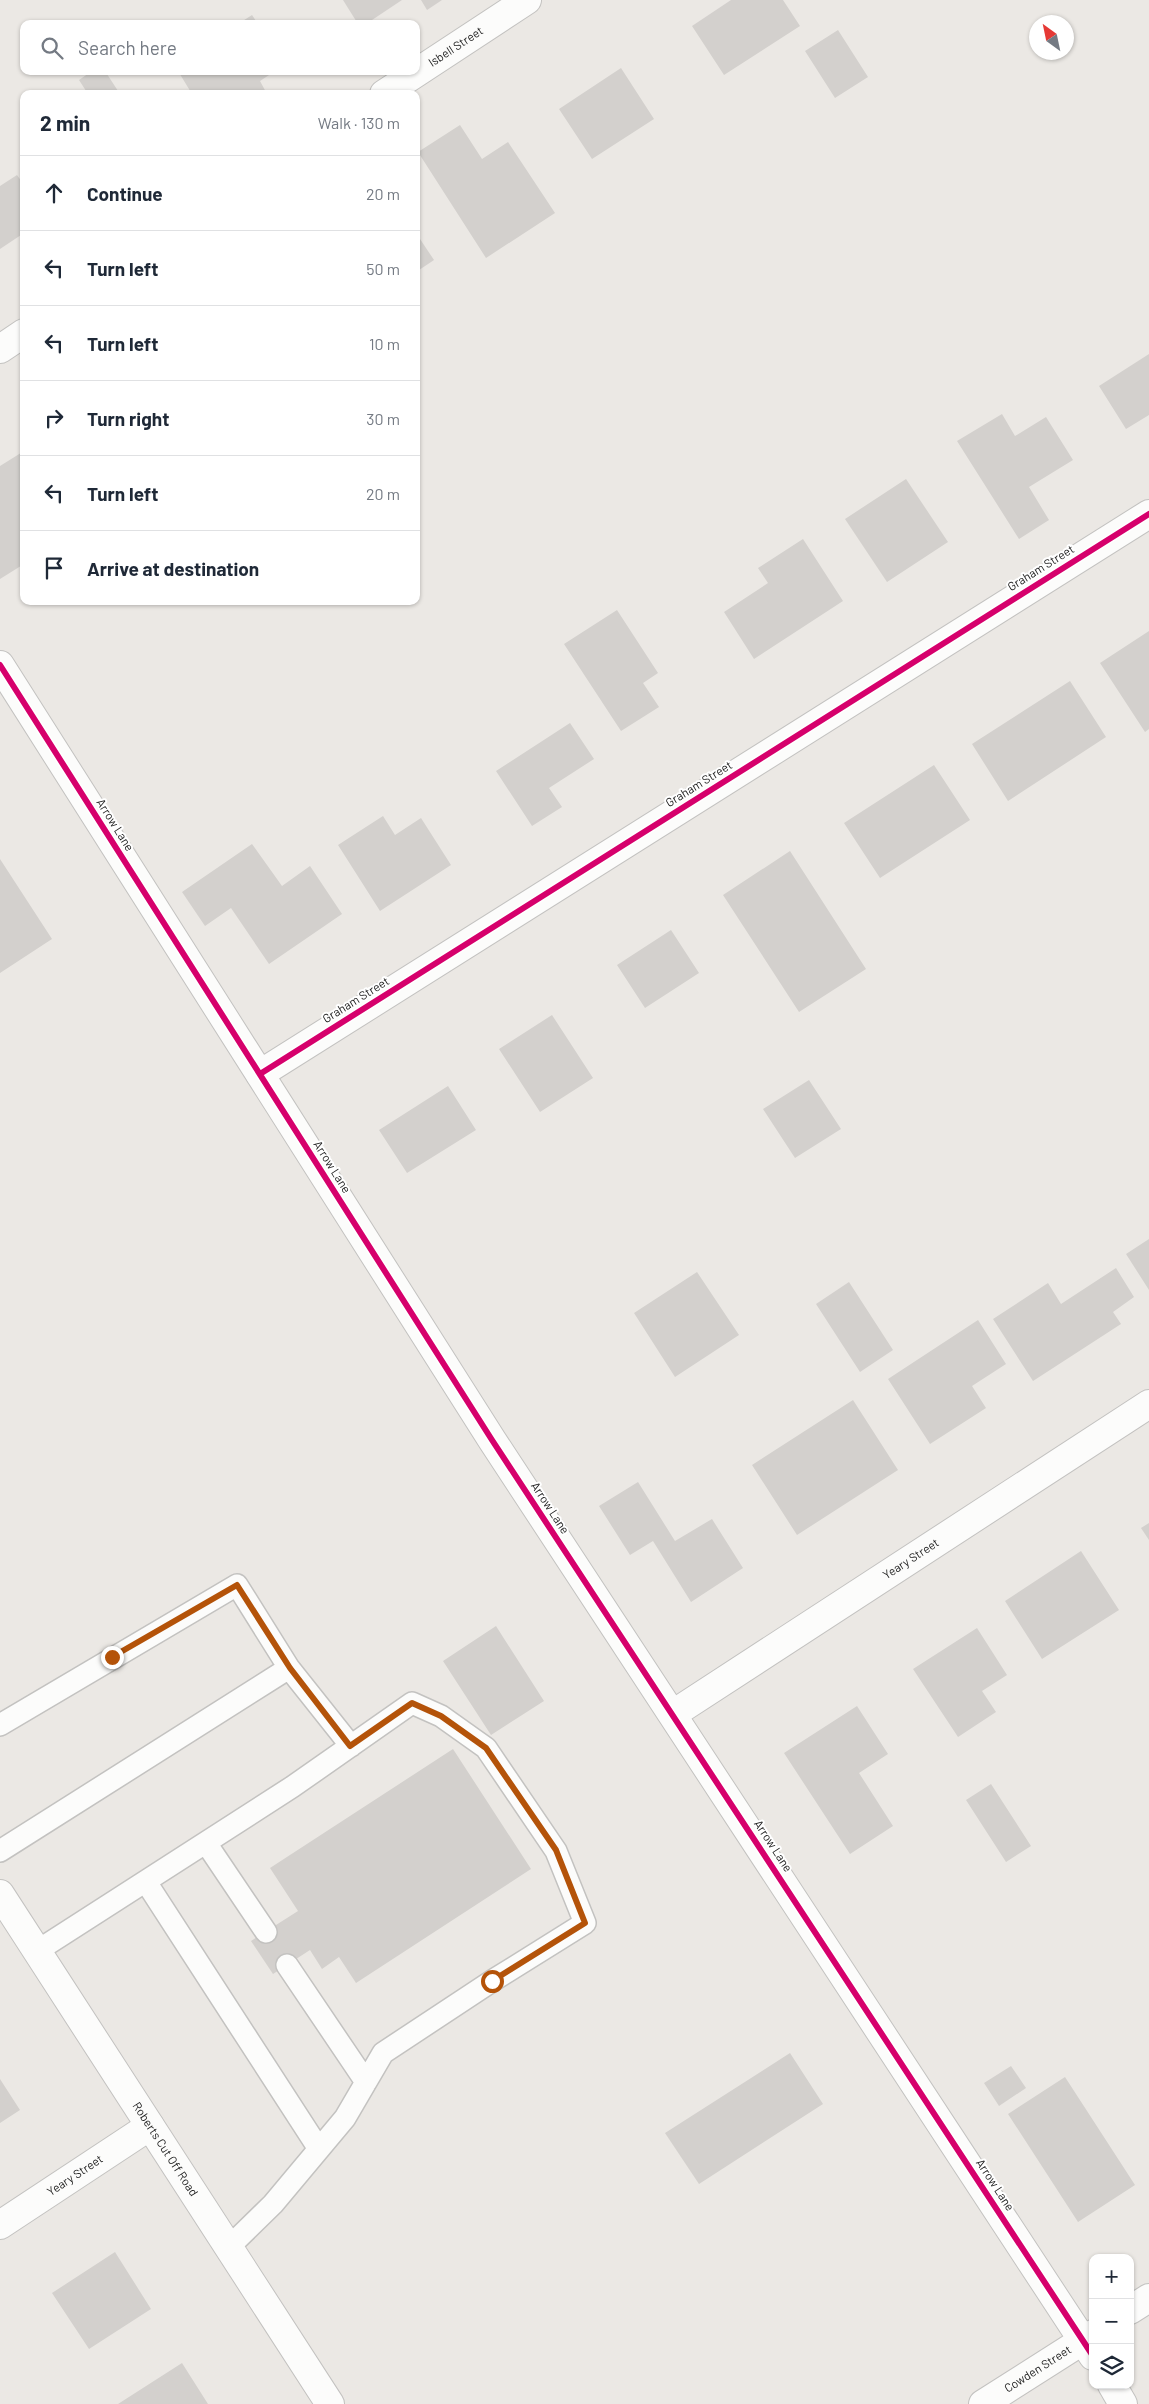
<!DOCTYPE html>
<html lang="en">
<head>
<meta charset="utf-8">
<style>
  :root { --surface:#fff; --page:#f2f2f3; --text:#1f2937; --muted:#747a83; --line:#e0e1e3 }
  body { margin:0; font-family:Barlow,sans-serif; background:var(--page); color:var(--text) }
  .controls { position:absolute; right:15px; bottom:15px; display:grid; overflow:hidden; border-radius:10px; box-shadow:0 1px 4px #0004 }
  .controls button { width:45px; height:45px; display:grid; place-items:center; padding:0; border:0; border-bottom:1px solid var(--line); background:var(--surface); color:var(--text); font:25px sans-serif }
  .compass { position:absolute; left:1029px; top:15px; width:45px; height:45px; border-radius:50%; background:var(--surface); box-shadow:0 1px 4px #0004; rotate:327deg }
  .stop { position:absolute; width:15px; height:15px; margin:-11px; border:4px solid #b45309; border-radius:50%; background:#fff }
  .stop.end { background:#b45309; border-color:#fff; box-shadow:0 1px 5px #0008 }
  .list { margin:0; padding:0; list-style:none }
  h2 { display:flex; justify-content:space-between; align-items:center; height:65px; margin:0; padding:0 20px; font-size:21px }
  h2 small { font-size:16px; font-weight:400; color:var(--muted) }
  .list li { display:grid; grid-template-columns:32px 1fr auto; gap:15px; align-items:center; box-sizing:border-box; height:75px; padding:0 20px; border-top:1px solid var(--line) }
  .list b { display:block; font-size:19px; white-space:nowrap }
  .list em { font-size:16px; font-style:normal; color:var(--muted) }
  .icon { flex:none; width:28px; height:28px; fill:none; stroke:currentColor; stroke-width:2; stroke-linecap:round; stroke-linejoin:round }
  .map { position:relative; flex:none; width:1149px; height:2404px; overflow:hidden }
  .search { position:absolute; background:var(--surface); box-shadow:0 1px 4px #0004; left:20px; top:20px; width:400px; height:55px; display:flex; align-items:center; gap:12px; box-sizing:border-box; padding:0 18px; border-radius:10px; color:var(--muted); font-size:19px }
  .panel { position:absolute; background:var(--surface); box-shadow:0 1px 4px #0004; left:20px; top:90px; width:400px; height:515px; border-radius:10px }
  .map>svg:first-child { display:block }
  .building { fill:#d3d0cd }
  .lines { fill:none; stroke-linecap:round; stroke-linejoin:round }
  .service-casing { stroke:#c3c2c0; stroke-width:24 }
  .minor-casing { stroke:#c3c2c0; stroke-width:30 }
  .tertiary-casing { stroke:#c3c2c0; stroke-width:30 }
  .service { stroke:#fcfcfb; stroke-width:21 }
  .minor { stroke:#fcfcfb; stroke-width:28 }
  .tertiary { stroke:#fcfcfb; stroke-width:28 }
  .cycleway-casing { stroke:#fff; stroke-width:9 }
  .cycleway { stroke:#d6006c; stroke-width:6 }
  .route { stroke:#b45309; stroke-width:6 }
  .labels { text-anchor:middle; stroke-width:4; stroke-linejoin:round; paint-order:stroke }
  .street-label { font-size:12px; fill:#1c1c1c; stroke:#fff }
</style>
</head>
<body>
<div class="map">
<svg width="1149" height="2404" viewBox="0 0 1149 2404">
  <rect width="100%" height="100%" fill="#ebe8e4"/>
  <!-- building -->
  <path class="building" d="M343,0H402L366,24H358Z
    M421,0H442L427,10Z
    M731,0H783L800,26L724,75L692,26Z
    M252,15L258,24H238Z
    M838,30L868,77L835,98L805,51Z
    M621,68L654,119L592,159L559,109Z
    M92,71H105L120,94H88L79,80Z
    M178,71H275L260,81L267,94H192Z
    M460,125L482,159L508,142L555,213L486,258L418,152Z
    M17,175L24,185V233L0,249V186Z
    M416,233L434,260L416,272Z
    M1149,354V415L1126,429L1099,386Z
    M1002,414L1015,436L1046,417L1073,460L1029,487L1049,520L1019,539L957,441Z
    M24,451V564L0,579V466Z
    M906,479L948,542L887,582L845,519Z
    M803,539L843,601L754,659L724,612L768,583L758,568Z
    M617,610L658,673L643,683L659,707L621,731L564,644Z
    M1149,631V729L1145,732L1100,663Z
    M1070,681L1106,737L1008,801L972,744Z
    M570,723L594,759L549,788L562,807L532,826L496,771Z
    M934,765L970,820L880,878L844,823Z
    M383,816L395,835L421,818L451,865L380,911L338,845Z
    M252,844L282,886L310,866L342,914L269,964L231,908L205,926L182,892Z
    M790,851L866,969L799,1012L723,895Z
    M0,859L52,939L0,973Z
    M671,930L699,973L645,1008L617,965Z
    M552,1015L593,1078L540,1112L499,1049Z
    M809,1080L841,1129L795,1158L763,1109Z
    M448,1086L476,1130L407,1173L379,1130Z
    M1149,1239V1290L1126,1254Z
    M1116,1268L1134,1297L1113,1312L1121,1324L1033,1381L993,1319L1048,1283L1061,1304Z
    M697,1272L739,1335L675,1377L634,1313Z
    M849,1282L893,1350L860,1372L816,1304Z
    M978,1320L1006,1364L972,1386L986,1408L930,1444L888,1379Z
    M853,1400L898,1470L797,1535L752,1465Z
    M638,1482L675,1541L712,1519L743,1568L691,1602L653,1541L630,1555L599,1506Z
    M1149,1523V1540L1141,1528Z
    M1081,1551L1119,1610L1042,1659L1005,1601Z
    M496,1626L544,1701L491,1735L443,1661Z
    M977,1628L1007,1675L982,1691L996,1712L958,1737L913,1669Z
    M857,1706L888,1754L859,1773L893,1826L850,1854L784,1753Z
    M453,1749L531,1869L356,1983L339,1957L322,1969L310,1950L273,1974L251,1941L298,1911L270,1868Z
    M991,1784L1031,1846L1006,1862L966,1800Z
    M790,2053L823,2104L699,2184L665,2133Z
    M1011,2066L1026,2088L999,2106L984,2083Z
    M1065,2077L1135,2185L1078,2222L1008,2114Z
    M0,2079L20,2110L0,2123Z
    M115,2252L151,2309L89,2349L52,2293Z
    M182,2363L208,2404H118Z"/>
  <g class="lines">
    <!-- service casing -->
    <g class="service-casing">
      <path id="service" d="M0,1725L237,1585L289,1668
        M206,1843L266,1932
        M0,1851L289,1668L351,1746
        M146,1882L319,2149
        M37,1951L292,1787L412,1703L441,1716L486,1748L556,1851L585,1923L492,1981L383,2053L345,2118L273,2204L229,2247
        M287,1965L366,2082"/>
    </g>
    <!-- minor casing -->
    <g class="minor-casing">
      <g id="minor">
        <path id="s1" d="M384,94L527,0"/>
        <path d="M0,349L24,333"/>
        <path d="M0,665L492,1440L1093,2356"/>
        <path d="M260,1074L1149,514"/>
        <path id="s2" d="M673,1714L1149,1404"/>
        <path id="s3" d="M0,2225L150,2126"/>
        <path d="M1130,2310L1149,2298"/>
        <path d="M1112,2385L1123,2404"/>
        <path id="s4" d="M983,2404L1093,2334"/>
      </g>
    </g>
    <!-- tertiary casing -->
    <g class="tertiary-casing">
      <g id="tertiary">
        <path id="s5" d="M0,1894L330,2404"/>
      </g>
    </g>
    <!-- service -->
    <use href="#service" class="service"/>
    <!-- minor -->
    <use href="#minor" class="minor"/>
    <!-- tertiary -->
    <use href="#tertiary" class="tertiary"/>
    <!-- cycleway casing -->
    <g class="cycleway-casing">
      <path id="cycleway" d="M0,665L492,1440L1093,2356
        M260,1074L1149,514"/>
    </g>
    <!-- cycleway -->
    <use href="#cycleway" class="cycleway"/>
  </g>
  <g class="lines">
    <!-- route -->
    <path class="route" d="M112,1657L237,1585L290,1668L350,1746L412,1703L441,1716L486,1748L556,1850L585,1923L492,1981"/>
  </g>
  <g class="labels">
    <!-- street labels -->
    <g class="street-label">
      <text dy="4" stroke="none"><textPath href="#s1" startOffset="86">Isbell Street</textPath></text>
      <text transform="translate(1041 568) rotate(-32)" y="4">Graham Street</text>
      <text transform="translate(699 784) rotate(-32)" y="4">Graham Street</text>
      <text transform="translate(115 825) rotate(58)" y="4">Arrow Lane</text>
      <text transform="translate(356 1000) rotate(-32)" y="4">Graham Street</text>
      <text transform="translate(332 1167) rotate(58)" y="4">Arrow Lane</text>
      <text transform="translate(550 1508) rotate(57)" y="4">Arrow Lane</text>
      <text dy="4" stroke="none"><textPath href="#s2" startOffset="284">Yeary Street</textPath></text>
      <text transform="translate(773 1846) rotate(57)" y="4">Arrow Lane</text>
      <text dy="4" stroke="none"><textPath href="#s5" startOffset="304">Roberts Cut Off Road</textPath></text>
      <text dy="4" stroke="none"><textPath href="#s3" startOffset="90">Yeary Street</textPath></text>
      <text transform="translate(995 2185) rotate(57)" y="4">Arrow Lane</text>
      <text dy="4" stroke="none"><textPath href="#s4" startOffset="65">Cowden Street</textPath></text>
    </g>
  </g>
</svg>
<div class="controls">
<button>+</button>
<button>−</button>
<button><svg class="icon" aria-label="layers" viewBox="0 0 24 24"><path d="M12 4l9 5-9 5-9-5zM3 14l9 5 9-5"/></svg></button>
</div>
<svg class="compass" viewBox="-18 -18 36 36"><path d="M0-13l5 13h-10z" fill="#e53935"/><path d="M0 13l5-13h-10z" fill="#747a83"/></svg>
<div class="stop" style="left:492px;top:1981px"></div>
<div class="stop end" style="left:112px;top:1657px"></div>
<div class="search"><svg class="icon" aria-label="search" viewBox="0 0 24 24"><circle cx="10" cy="10" r="6"/><path d="M15 15l6 6"/></svg>Search here</div>
<section class="panel">
<h2>2 min<small>Walk · 130 m</small></h2>
<ul class="list">
<li><svg class="icon" aria-label="ahead" viewBox="0 0 24 24"><path d="M12 20V5M6 11l6-6 6 6"/></svg><div><b>Continue</b></div><em>20 m</em></li>
<li><svg class="icon" aria-label="left" viewBox="0 0 24 24"><path d="M17 20v-9H6M10 6l-5 5 5 5"/></svg><div><b>Turn left</b></div><em>50 m</em></li>
<li><svg class="icon" aria-label="left" viewBox="0 0 24 24"><path d="M17 20v-9H6M10 6l-5 5 5 5"/></svg><div><b>Turn left</b></div><em>10 m</em></li>
<li><svg class="icon" aria-label="right" viewBox="0 0 24 24"><path d="M7 20v-9h11M14 6l5 5-5 5"/></svg><div><b>Turn right</b></div><em>30 m</em></li>
<li><svg class="icon" aria-label="left" viewBox="0 0 24 24"><path d="M17 20v-9H6M10 6l-5 5 5 5"/></svg><div><b>Turn left</b></div><em>20 m</em></li>
<li><svg class="icon" aria-label="arrive" viewBox="0 0 24 24"><path d="M6 21V4h12l-3 4 3 4H6"/></svg><div><b>Arrive at destination</b></div></li>
</ul>
</section>
</div>
</body>
</html>
